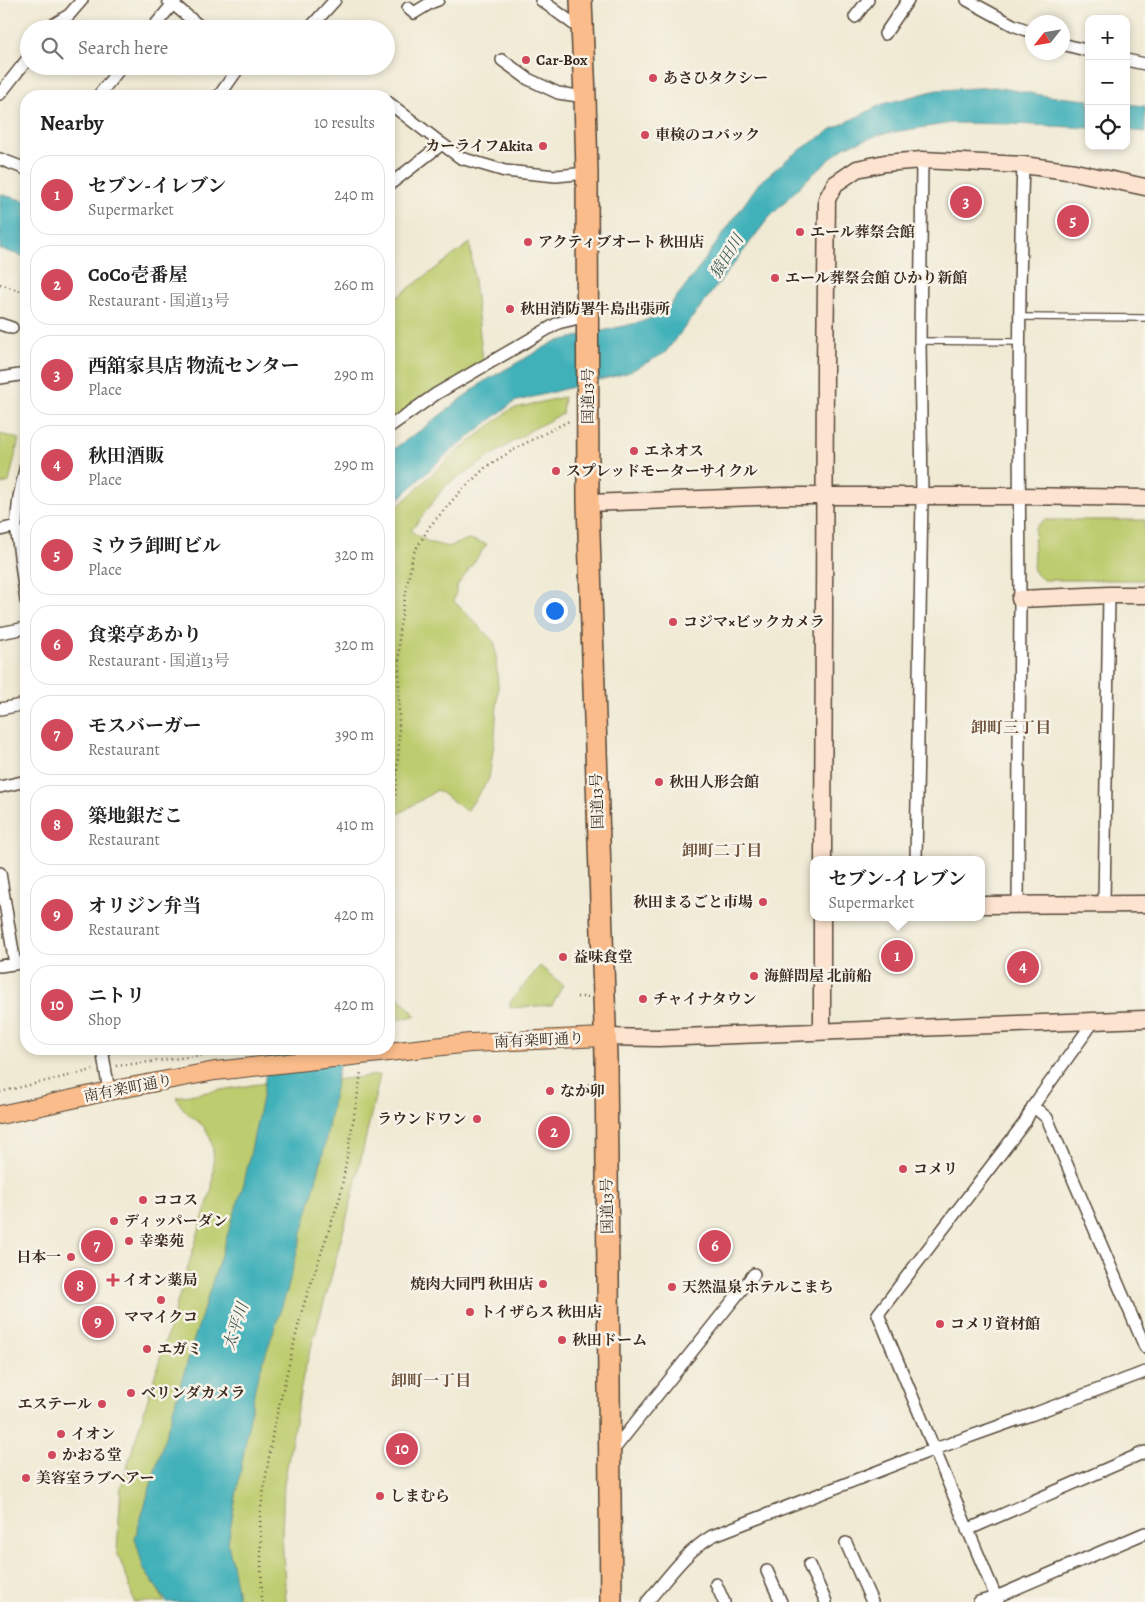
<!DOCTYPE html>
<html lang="en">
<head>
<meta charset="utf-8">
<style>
  :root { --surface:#fff; --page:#f6f6f6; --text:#222; --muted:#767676; --line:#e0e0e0; --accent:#d1495b }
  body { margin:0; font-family:Alegreya,"Noto Serif JP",serif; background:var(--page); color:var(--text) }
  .controls { position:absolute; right:15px; top:15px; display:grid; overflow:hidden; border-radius:10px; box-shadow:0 2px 8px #0003 }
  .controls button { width:45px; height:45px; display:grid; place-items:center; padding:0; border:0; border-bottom:1px solid var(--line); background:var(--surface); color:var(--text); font:25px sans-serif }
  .compass { position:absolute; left:1025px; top:15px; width:45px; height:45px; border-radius:50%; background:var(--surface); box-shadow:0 2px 8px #0003; rotate:239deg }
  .you { position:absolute; left:554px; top:610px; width:18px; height:18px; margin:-12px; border:4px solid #fff; border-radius:50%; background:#1a73e8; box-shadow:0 0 0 8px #1a73e833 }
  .badge { display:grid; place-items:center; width:32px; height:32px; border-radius:50%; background:var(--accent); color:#fff; font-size:16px; font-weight:700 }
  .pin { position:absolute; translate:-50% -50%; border:2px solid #fff; box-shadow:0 1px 5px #0006 }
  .popup { position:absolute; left:810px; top:856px; width:175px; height:65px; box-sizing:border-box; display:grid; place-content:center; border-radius:10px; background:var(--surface); filter:drop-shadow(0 1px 4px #0005); font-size:16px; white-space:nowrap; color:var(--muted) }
  .popup b { font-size:19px; color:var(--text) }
  .popup::after { content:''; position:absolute; left:50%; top:100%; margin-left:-10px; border:10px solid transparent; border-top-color:var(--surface) }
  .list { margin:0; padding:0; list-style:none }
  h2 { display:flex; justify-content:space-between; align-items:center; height:65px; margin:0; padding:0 20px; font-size:21px }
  h2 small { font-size:16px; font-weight:400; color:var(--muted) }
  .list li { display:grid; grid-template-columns:32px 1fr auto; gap:15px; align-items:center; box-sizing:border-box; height:80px; margin:0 10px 10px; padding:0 10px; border:1px solid var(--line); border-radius:20px }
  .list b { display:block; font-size:19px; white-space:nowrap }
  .list p { margin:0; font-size:16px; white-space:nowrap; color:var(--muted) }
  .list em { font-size:16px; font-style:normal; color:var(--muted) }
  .icon { flex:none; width:28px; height:28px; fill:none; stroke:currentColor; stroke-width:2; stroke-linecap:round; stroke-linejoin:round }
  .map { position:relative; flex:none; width:1145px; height:1602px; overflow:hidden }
  .search { position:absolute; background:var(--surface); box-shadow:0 2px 8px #0003; left:20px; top:20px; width:375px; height:55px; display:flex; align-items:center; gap:12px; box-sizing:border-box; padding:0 18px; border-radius:28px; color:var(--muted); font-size:19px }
  .panel { position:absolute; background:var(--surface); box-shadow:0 2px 8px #0003; left:20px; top:90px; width:375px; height:965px; border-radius:20px }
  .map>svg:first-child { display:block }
  .green { fill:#bdcc6e; stroke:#7c7b46 }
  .water { fill:#3fb0b9; stroke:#3d6d6c }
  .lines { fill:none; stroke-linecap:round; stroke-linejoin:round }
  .lane-casing { stroke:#564739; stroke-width:8 }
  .street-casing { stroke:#564739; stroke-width:14 }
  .secondary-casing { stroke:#564739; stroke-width:19 }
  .primary-casing { stroke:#564739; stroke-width:20 }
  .highway-casing { stroke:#564739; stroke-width:24 }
  .path { stroke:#564739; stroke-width:2.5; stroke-dasharray:1 4; stroke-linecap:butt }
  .lane { stroke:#fff; stroke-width:5.5 }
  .street { stroke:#fff; stroke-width:11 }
  .secondary { stroke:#fde4d0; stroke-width:16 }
  .primary { stroke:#f9bc8a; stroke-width:18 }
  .highway { stroke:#f9bc8a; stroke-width:21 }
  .poi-dot { fill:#d1495b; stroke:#f7f3e8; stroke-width:2 }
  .labels { text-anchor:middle; stroke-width:5; stroke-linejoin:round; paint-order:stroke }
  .poi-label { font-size:15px; font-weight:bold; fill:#3b2a1e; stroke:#f7f3e8; text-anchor:start }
  .street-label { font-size:15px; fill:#3b2a1e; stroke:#f7f3e8 }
  .water-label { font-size:16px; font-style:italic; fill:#3c5954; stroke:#f7f3e8 }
  .neighbourhood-label { font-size:16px; font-weight:bold; fill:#715641; stroke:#f7f3e8 }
</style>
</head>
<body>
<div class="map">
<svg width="1145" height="1602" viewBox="0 0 1145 1602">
  <rect width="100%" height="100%" fill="#f7f3e8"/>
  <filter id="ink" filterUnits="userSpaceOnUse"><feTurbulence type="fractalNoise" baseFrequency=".02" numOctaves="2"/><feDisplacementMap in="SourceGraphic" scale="10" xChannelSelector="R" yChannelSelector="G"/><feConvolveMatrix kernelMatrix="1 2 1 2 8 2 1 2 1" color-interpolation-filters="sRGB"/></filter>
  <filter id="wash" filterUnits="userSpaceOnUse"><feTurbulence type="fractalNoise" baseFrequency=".0096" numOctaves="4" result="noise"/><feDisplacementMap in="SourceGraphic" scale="20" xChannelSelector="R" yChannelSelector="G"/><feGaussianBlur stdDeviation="1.12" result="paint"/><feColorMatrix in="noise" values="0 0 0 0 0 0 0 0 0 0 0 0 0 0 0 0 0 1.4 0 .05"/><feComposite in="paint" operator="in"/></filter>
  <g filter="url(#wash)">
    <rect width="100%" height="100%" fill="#f0ead4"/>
    <!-- green -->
    <path class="green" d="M470,243L483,362L389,422V303Z
      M564,397L562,414L531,430L445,486L411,531L428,542L448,547L468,539L487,544L457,586L454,601L495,643L498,687L495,737L489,779L467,811L437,790L392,818L389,848V518L396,508L453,455L511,409Z
      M0,434L19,439L9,482L0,485Z
      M1044,520H1145V580H1043L1033,571L1035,528Z
      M540,966L563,985L552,1005L510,1008V1002Z
      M389,987L416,1016L389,1021Z
      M380,1075L352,1198L329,1285L303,1376L284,1484L282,1535L286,1602H231L220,1544L227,1491L335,1080Z
      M271,1082L153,1581L165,1602H134L128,1581L117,1552L121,1487L212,1188C213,1168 218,1141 202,1125C190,1114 184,1113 176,1097Z"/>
    <!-- water -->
    <path class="water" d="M995,87L1047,96L1089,100V128L1013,124L952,123L882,134L844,147L804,182L768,219L665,353L627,373L514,402L476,431L438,462L393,504L389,510V452L421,430L483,382L554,342L641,322L664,313L696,272L759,183L791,156L832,129L883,104L937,90Z
      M1126,104L1145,106V132L1126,130Z
      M0,194L26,201V257L0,249Z
      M269,1049H342L324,1150L287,1291L256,1383L228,1542L239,1602H167L144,1570L135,1538L195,1336L244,1183L263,1093Z"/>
  </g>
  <g filter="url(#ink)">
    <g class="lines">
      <!-- lane casing -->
      <g class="lane-casing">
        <path id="lane" d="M1020,317L1145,318
          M920,341L1020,342"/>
      </g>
      <!-- street casing -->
      <g class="street-casing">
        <path id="street" d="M168,0L203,29
          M541,0L583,31
          M967,0L1013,25L1032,32
          M408,8L414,13L432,2L438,0
          M855,17L868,0
          M50,29L53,25L69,15L82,0
          M152,29L176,0
          M309,29L335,0
          M885,34L908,0
          M1062,44L1089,51
          M502,60L528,79L558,93L585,97
          M1126,60L1145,64
          M0,94L29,57
          M98,96L122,66
          M219,96L240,66
          M389,103L442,144
          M0,159L26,169
          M389,185L442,144L461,158L505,171L556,176L587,173
          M0,324L12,328
          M0,378L26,374
          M389,427L436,394L558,323L587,316
          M26,465L19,497L16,526L26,601
          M0,530L16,526
          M0,633L26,628
          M0,709L26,704
          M0,787L26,781
          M916,860L922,496L920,341L922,160
          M0,873L15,964
          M1104,904L1109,595
          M1018,905C1019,803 1020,701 1020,599C1019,454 1018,309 1023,165
          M0,966L26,962
          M102,1049L109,1091
          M1033,1106L1047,1118L1145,1347
          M611,1453L754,1274
          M967,1530L1145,1452
          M846,1543L872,1602
          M809,1565L826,1602
          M767,1571L781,1602
          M716,1584L724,1602
          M647,1602C667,1579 685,1552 712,1536L935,1449L1036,1413L1145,1372
          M979,1602L996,1597L1145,1533
          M998,1602L878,1314L1025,1122L1033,1106L1094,1021"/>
      </g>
      <!-- secondary casing -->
      <g class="secondary-casing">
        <path id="secondary" d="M588,503L783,496H1019L1145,498
          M1020,599L1109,595H1145
          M823,860L825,367L827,199L835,184L857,169L885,163L922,160L1023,165L1075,172L1145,187
          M981,905L1145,904
          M822,1031V917
          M604,1037L658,1038L1145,1019"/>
      </g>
      <!-- primary casing -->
      <g class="primary-casing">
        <path id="primary" d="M0,1115L109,1091L215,1071L470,1043L604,1037"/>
      </g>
      <!-- highway casing -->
      <g class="highway-casing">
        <path id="highway" d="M581,0L585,97L587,173L588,503L606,1057L611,1602"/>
      </g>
      <!-- path -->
      <path class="path" d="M0,284L26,293
        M389,850L395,799L399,743V631L413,554L430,526L458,494L487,466L520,446L569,421
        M577,997H588
        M116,1066L252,1049
        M578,1085L591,1084
        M0,1092L93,1070
        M262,1602L260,1514L273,1431L302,1310L340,1197L359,1087L361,1071"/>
      <!-- lane -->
      <use href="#lane" class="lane"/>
      <!-- street -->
      <use href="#street" class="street"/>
      <!-- secondary -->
      <use href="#secondary" class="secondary"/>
      <!-- primary -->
      <use href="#primary" class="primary"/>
      <!-- highway -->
      <use href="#highway" class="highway"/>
    </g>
  </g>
  <!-- markers -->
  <g class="poi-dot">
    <circle cx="526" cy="60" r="5"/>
    <circle cx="653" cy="78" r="5"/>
    <circle cx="645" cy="135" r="5"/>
    <circle cx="543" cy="146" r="5"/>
    <circle cx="800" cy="232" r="5"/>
    <circle cx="528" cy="242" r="5"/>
    <circle cx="775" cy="278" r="5"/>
    <circle cx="510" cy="309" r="5"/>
    <circle cx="634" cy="451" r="5"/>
    <circle cx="556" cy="471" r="5"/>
    <circle cx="673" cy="622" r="5"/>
    <circle cx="659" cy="782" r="5"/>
    <circle cx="763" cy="902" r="5"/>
    <circle cx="563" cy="957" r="5"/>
    <circle cx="754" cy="976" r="5"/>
    <circle cx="643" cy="999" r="5"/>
    <circle cx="550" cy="1091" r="5"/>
    <circle cx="477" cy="1119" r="5"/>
    <circle cx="903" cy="1169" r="5"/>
    <circle cx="143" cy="1200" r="5"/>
    <circle cx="114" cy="1221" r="5"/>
    <circle cx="129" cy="1241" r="5"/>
    <circle cx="71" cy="1257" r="5"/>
    <path d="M110.5 1272.5h5v5h5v5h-5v5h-5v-5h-5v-5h5z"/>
    <circle cx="543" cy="1284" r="5"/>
    <circle cx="672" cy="1287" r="5"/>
    <circle cx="161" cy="1300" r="5"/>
    <circle cx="470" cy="1312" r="5"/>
    <circle cx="940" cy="1324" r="5"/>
    <circle cx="562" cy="1340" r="5"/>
    <circle cx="147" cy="1349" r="5"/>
    <circle cx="131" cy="1393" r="5"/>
    <circle cx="102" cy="1404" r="5"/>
    <circle cx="61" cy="1434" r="5"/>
    <circle cx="52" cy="1455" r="5"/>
    <circle cx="26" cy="1478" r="5"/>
    <circle cx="380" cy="1496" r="5"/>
  </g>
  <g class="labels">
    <!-- poi labels -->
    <g class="poi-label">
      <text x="536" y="65">Car-Box</text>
      <text x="663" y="83">あさひタクシー</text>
      <text x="655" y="140">車検のコバック</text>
      <text x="533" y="151" text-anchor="end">カーライフAkita</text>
      <text x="810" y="237">エール葬祭会館</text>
      <text x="538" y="247">アクティブオート 秋田店</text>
      <text x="785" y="283">エール葬祭会館 ひかり新館</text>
      <text x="520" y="314">秋田消防署牛島出張所</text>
      <text x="644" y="456">エネオス</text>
      <text x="566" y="476">スプレッドモーターサイクル</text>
      <text x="683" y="627">コジマ×ビックカメラ</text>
      <text x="669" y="787">秋田人形会館</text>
      <text x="753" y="907" text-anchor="end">秋田まるごと市場</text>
      <text x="573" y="962">益味食堂</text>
      <text x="764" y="981">海鮮問屋 北前船</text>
      <text x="653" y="1004">チャイナタウン</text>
      <text x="560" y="1096">なか卯</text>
      <text x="467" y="1124" text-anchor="end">ラウンドワン</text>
      <text x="913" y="1174">コメリ</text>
      <text x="153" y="1205">ココス</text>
      <text x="124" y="1226">ディッパーダン</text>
      <text x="139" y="1246">幸楽苑</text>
      <text x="61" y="1262" text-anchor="end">日本一</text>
      <text x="123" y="1285">イオン薬局</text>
      <text x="533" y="1289" text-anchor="end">焼肉大同門 秋田店</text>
      <text x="682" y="1292">天然温泉 ホテルこまち</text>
      <text x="480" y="1317">トイザらス 秋田店</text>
      <text x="161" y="1322" text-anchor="middle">ママイクコ</text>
      <text x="950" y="1329">コメリ資材館</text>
      <text x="572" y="1345">秋田ドーム</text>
      <text x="157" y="1354">エガミ</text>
      <text x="141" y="1398">ベリンダカメラ</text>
      <text x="92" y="1409" text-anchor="end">エステール</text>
      <text x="71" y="1439">イオン</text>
      <text x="62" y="1460">かおる堂</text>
      <text x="36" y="1483">美容室ラブヘアー</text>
      <text x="390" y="1501">しまむら</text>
    </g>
    <!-- street labels -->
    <g class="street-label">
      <text transform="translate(588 396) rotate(-90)" y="5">国道13号</text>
      <text transform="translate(597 801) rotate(-92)" y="5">国道13号</text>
      <text transform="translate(539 1040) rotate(-3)" y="5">南有楽町通り</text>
      <text transform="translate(128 1088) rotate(-11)" y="5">南有楽町通り</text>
      <text transform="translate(607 1206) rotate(-91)" y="5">国道13号</text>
    </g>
    <!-- water labels -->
    <g class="water-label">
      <text transform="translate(726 256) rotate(-58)" y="6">猿田川</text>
      <text transform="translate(235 1326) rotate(-72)" y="6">太平川</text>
    </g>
    <!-- neighbourhood labels -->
    <g class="neighbourhood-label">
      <text x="1011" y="733">卸町三丁目</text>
      <text x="722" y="856">卸町二丁目</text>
      <text x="431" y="1386">卸町一丁目</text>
    </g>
  </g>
</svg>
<div class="controls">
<button>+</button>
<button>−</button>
<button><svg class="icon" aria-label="locate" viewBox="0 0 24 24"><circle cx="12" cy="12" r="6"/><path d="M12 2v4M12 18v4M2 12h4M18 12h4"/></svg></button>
</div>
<svg class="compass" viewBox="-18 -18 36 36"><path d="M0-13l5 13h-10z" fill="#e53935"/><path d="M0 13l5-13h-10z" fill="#767676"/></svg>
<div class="you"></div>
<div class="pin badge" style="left:897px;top:956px">1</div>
<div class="popup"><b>セブン-イレブン</b>Supermarket</div>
<div class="pin badge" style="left:554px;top:1132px">2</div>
<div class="pin badge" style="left:966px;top:202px">3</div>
<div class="pin badge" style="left:1023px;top:967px">4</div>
<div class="pin badge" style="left:1073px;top:221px">5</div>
<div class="pin badge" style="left:715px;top:1246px">6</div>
<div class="pin badge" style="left:97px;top:1246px">7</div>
<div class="pin badge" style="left:80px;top:1286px">8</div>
<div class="pin badge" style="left:98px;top:1322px">9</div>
<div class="pin badge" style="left:402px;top:1449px">10</div>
<div class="search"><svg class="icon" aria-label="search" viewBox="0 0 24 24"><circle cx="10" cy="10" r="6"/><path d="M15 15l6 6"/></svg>Search here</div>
<section class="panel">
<h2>Nearby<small>10 results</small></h2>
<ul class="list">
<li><span class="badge">1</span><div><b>セブン-イレブン</b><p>Supermarket</p></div><em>240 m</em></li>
<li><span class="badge">2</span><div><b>CoCo壱番屋</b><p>Restaurant · 国道13号</p></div><em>260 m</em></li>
<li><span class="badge">3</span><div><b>西舘家具店 物流センター</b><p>Place</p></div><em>290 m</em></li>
<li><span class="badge">4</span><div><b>秋田酒販</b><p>Place</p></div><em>290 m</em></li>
<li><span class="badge">5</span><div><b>ミウラ卸町ビル</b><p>Place</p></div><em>320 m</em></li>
<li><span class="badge">6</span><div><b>食楽亭あかり</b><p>Restaurant · 国道13号</p></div><em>320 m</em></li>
<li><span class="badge">7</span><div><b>モスバーガー</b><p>Restaurant</p></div><em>390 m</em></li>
<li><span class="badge">8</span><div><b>築地銀だこ</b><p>Restaurant</p></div><em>410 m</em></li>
<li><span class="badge">9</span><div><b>オリジン弁当</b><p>Restaurant</p></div><em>420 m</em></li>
<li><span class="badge">10</span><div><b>ニトリ</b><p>Shop</p></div><em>420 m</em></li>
</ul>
</section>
</div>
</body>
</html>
